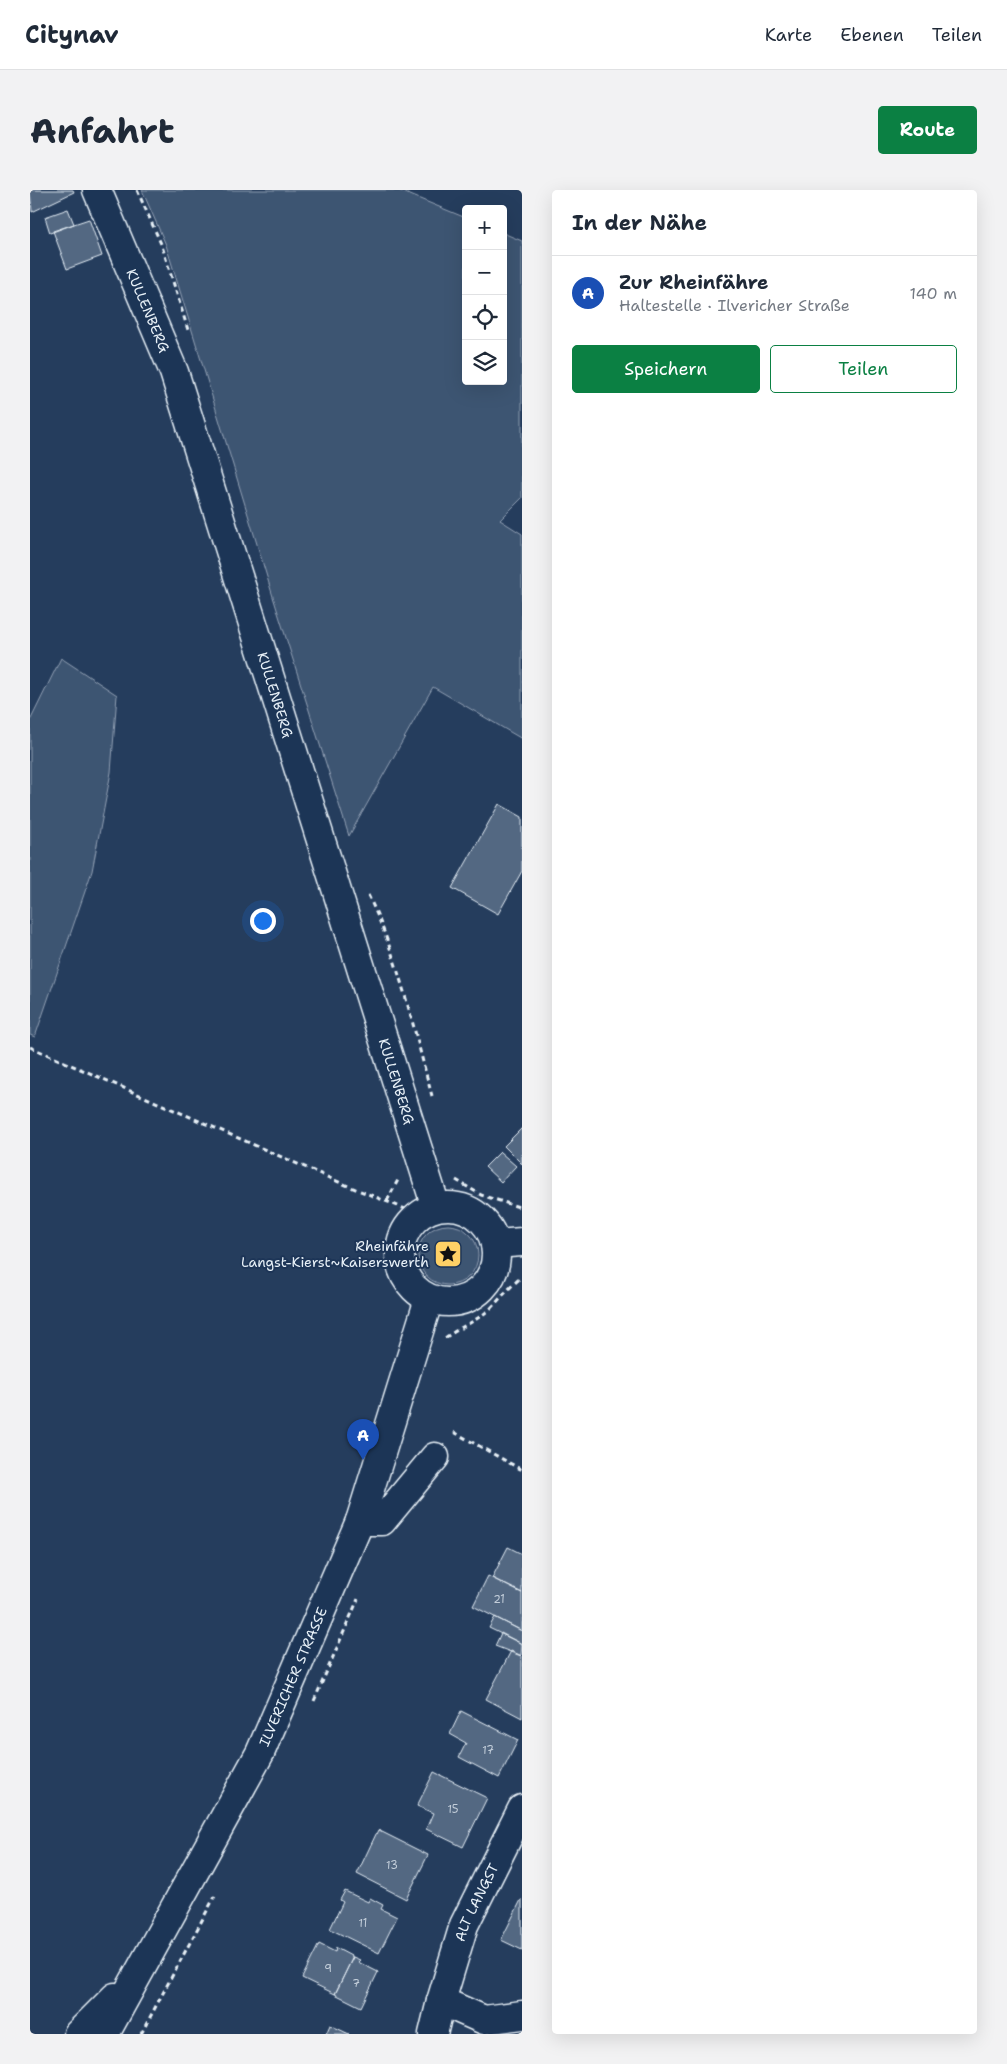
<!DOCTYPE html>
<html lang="de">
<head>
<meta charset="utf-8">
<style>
  :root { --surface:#fff; --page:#f2f2f3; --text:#1f2937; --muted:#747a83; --line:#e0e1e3; --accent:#0b8043 }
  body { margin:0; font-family:"Shantell Sans",sans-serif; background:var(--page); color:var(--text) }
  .controls { position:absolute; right:15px; top:15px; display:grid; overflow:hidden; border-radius:5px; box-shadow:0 5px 20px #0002 }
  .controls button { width:45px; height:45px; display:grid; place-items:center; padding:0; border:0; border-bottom:1px solid var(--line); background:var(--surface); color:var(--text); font:25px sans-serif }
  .you { position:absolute; left:232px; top:730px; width:18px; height:18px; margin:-12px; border:4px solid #fff; border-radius:50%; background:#1a73e8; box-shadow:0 0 0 8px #1a73e833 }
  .badge { display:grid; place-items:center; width:32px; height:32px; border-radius:50%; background:var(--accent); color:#fff; font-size:16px; font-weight:700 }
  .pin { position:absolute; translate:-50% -41px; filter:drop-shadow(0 1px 2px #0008) }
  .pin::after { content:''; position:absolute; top:26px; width:18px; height:15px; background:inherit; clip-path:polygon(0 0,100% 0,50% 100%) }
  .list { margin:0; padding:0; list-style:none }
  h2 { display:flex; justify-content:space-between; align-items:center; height:65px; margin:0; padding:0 20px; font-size:21px }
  h2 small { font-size:16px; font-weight:400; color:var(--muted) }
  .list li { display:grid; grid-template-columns:32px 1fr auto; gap:15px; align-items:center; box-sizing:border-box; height:75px; padding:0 20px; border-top:1px solid var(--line) }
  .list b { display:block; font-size:19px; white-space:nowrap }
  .list p { margin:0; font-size:16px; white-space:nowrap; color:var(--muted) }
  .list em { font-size:16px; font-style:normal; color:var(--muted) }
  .actions { display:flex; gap:10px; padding:15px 20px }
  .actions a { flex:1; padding:11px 0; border:1px solid var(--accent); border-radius:5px; text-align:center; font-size:18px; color:var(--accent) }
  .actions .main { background:var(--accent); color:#fff }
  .icon { flex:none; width:28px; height:28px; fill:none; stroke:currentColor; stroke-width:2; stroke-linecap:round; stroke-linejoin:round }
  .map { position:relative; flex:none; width:492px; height:1844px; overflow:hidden; border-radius:5px }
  header { display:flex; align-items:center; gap:30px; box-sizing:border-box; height:70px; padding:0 25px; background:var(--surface); border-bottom:1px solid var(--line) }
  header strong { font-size:24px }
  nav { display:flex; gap:28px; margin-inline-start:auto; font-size:18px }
  .intro { display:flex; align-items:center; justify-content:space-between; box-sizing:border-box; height:120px; padding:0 30px }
  h1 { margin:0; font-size:35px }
  .button { padding:12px 22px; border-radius:5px; background:var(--accent); color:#fff; font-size:18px; font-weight:700 }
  main { display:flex; gap:30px; padding:0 30px }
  aside { flex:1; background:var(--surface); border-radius:5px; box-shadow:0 5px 20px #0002 }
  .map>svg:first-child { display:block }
  .green { fill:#3e5472; stroke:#93a2b5 }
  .building { fill:#536782; stroke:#e8f1f8 }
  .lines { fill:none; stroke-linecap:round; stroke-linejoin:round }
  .minor-casing { stroke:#e8f1f8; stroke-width:31 }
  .path { stroke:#e8f1f8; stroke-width:3; stroke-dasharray:5 4; stroke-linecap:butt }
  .minor { stroke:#1d3557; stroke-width:28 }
  .labels { text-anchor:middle; stroke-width:4; stroke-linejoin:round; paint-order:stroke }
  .number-label { font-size:11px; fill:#c3ceda }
  .street-label { font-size:14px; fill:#e8f1f8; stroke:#1d3557 }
  .poi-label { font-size:14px; fill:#e8f1f8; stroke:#1d3557; text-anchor:end }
</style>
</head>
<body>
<header>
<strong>Citynav</strong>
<nav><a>Karte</a><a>Ebenen</a><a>Teilen</a></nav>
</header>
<div class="intro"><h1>Anfahrt</h1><a class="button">Route</a></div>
<main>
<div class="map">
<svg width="492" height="1844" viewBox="0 0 492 1844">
  <rect width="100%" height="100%" fill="#253d5d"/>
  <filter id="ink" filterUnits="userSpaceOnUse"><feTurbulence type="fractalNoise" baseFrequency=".02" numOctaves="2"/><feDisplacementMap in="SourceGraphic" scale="10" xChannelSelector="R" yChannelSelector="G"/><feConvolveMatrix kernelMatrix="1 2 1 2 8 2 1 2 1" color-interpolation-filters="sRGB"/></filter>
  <g filter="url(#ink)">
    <!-- green -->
    <path class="green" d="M112,0H368L436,28V191H473V43L492,51V308L470,330L492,344V549L403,497L319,646L244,410L136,55Z
      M31,468L87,505L81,582L62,681L5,847L0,845V531Z
      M388 1065a30 30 0 1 1 60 0a30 30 0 1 1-60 0Z"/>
    <!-- building -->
    <path class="building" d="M0,0H43L44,2L2,22Z
      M38,19L44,34L20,43L15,27Z
      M59,29L72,66L37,79L23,41Z
      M469,614L492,627V681L468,724L422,698Z
      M492,938V974L474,956Z
      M470,962L486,976L471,992L455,977Z
      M478,1357L492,1364V1403L462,1388Z
      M458,1386L492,1403V1441L443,1416Z
      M465,1427L492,1441V1454L459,1438Z
      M471,1443L492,1454L491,1466L465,1456Z
      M481,1461L492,1466V1528L456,1509Z
      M431,1521L488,1550L469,1588L429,1567L436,1553L420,1544Z
      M404,1582L457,1608L433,1657L396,1639L403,1623L387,1616Z
      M348,1640L398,1665L376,1709L327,1684Z
      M315,1701L338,1712L340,1708L353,1715L351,1719L367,1727L349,1763L300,1739L313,1712L310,1710Z
      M491,1710H492V1760L471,1750Z
      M289,1754L305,1762L306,1758L323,1767L305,1804L272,1788Z
      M323,1767L330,1770L328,1772L348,1782L331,1817L305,1804Z
      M300,1835L319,1844H296Z"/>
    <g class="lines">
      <!-- minor casing -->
      <g class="minor-casing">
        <g id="minor">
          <path id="s1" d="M67,0L144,182L406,1017"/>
          <circle cx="418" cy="1064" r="48"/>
          <path d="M465,1054L492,1052"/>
          <path d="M330,1331H352L405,1267"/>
          <path d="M411,1811L454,1830L492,1825"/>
          <path d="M48,1844L85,1807"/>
          <path id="s2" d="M75,1844L230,1563L330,1331L399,1109"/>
          <path id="s3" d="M403,1844L411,1811L434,1735L492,1619"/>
        </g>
      </g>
      <!-- path -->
      <path class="path" d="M107,0L132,56L158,140
        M338,705C368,766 384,840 402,906
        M0,857L318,996L378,1020
        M426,990L451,1005L492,1018
        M357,1011L368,990
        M415,1148C430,1137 447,1131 461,1118C472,1107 479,1097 492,1087
        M424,1242L492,1280
        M284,1511L328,1409
        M111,1844L185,1706"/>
      <!-- minor -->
      <use href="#minor" class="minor"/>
    </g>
  </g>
  <!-- icons -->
  <defs>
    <g id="sight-square" transform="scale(1.4375)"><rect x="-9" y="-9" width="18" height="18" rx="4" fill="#ffd166" stroke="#1d3557"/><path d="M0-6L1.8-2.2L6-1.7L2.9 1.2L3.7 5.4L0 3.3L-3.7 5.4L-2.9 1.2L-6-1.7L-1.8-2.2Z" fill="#111"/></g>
  </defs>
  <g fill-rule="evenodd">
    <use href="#sight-square" x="418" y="1064"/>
  </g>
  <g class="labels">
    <!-- number labels -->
    <g class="number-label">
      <text x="469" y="1413">21</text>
      <text x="458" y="1564">17</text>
      <text x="423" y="1623">15</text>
      <text x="362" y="1679">13</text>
      <text x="333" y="1737">11</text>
      <text x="298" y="1782">9</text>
      <text x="326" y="1797">7</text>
    </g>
    <!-- street labels -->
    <g class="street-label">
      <text dy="5" stroke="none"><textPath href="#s1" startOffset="131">KULLENBERG</textPath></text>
      <text dy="5" stroke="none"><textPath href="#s1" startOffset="536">KULLENBERG</textPath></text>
      <text dy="5" stroke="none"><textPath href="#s1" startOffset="941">KULLENBERG</textPath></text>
      <text dy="5" stroke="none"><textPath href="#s2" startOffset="404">ILVERICHER STRASSE</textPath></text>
      <text dy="5" stroke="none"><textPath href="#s3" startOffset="139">ALT LANGST</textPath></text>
    </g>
    <!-- poi labels -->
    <g class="poi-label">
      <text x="399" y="1061">Rheinfähre<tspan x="399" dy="16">Langst-Kierst~Kaiserswerth</tspan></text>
    </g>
  </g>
</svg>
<div class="controls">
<button>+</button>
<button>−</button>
<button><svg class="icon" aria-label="locate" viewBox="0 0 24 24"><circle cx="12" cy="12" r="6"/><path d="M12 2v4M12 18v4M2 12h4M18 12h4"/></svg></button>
<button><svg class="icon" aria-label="layers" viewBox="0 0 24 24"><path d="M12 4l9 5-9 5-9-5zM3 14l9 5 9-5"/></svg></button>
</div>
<div class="you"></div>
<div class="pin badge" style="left:333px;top:1270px;background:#1a4fb4">A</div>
</div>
<aside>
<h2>In der Nähe<small></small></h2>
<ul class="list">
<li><span class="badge" style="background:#1a4fb4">A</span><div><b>Zur Rheinfähre</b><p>Haltestelle · Ilvericher Straße</p></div><em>140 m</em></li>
</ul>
<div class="actions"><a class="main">Speichern</a><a>Teilen</a></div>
</aside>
</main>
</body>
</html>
